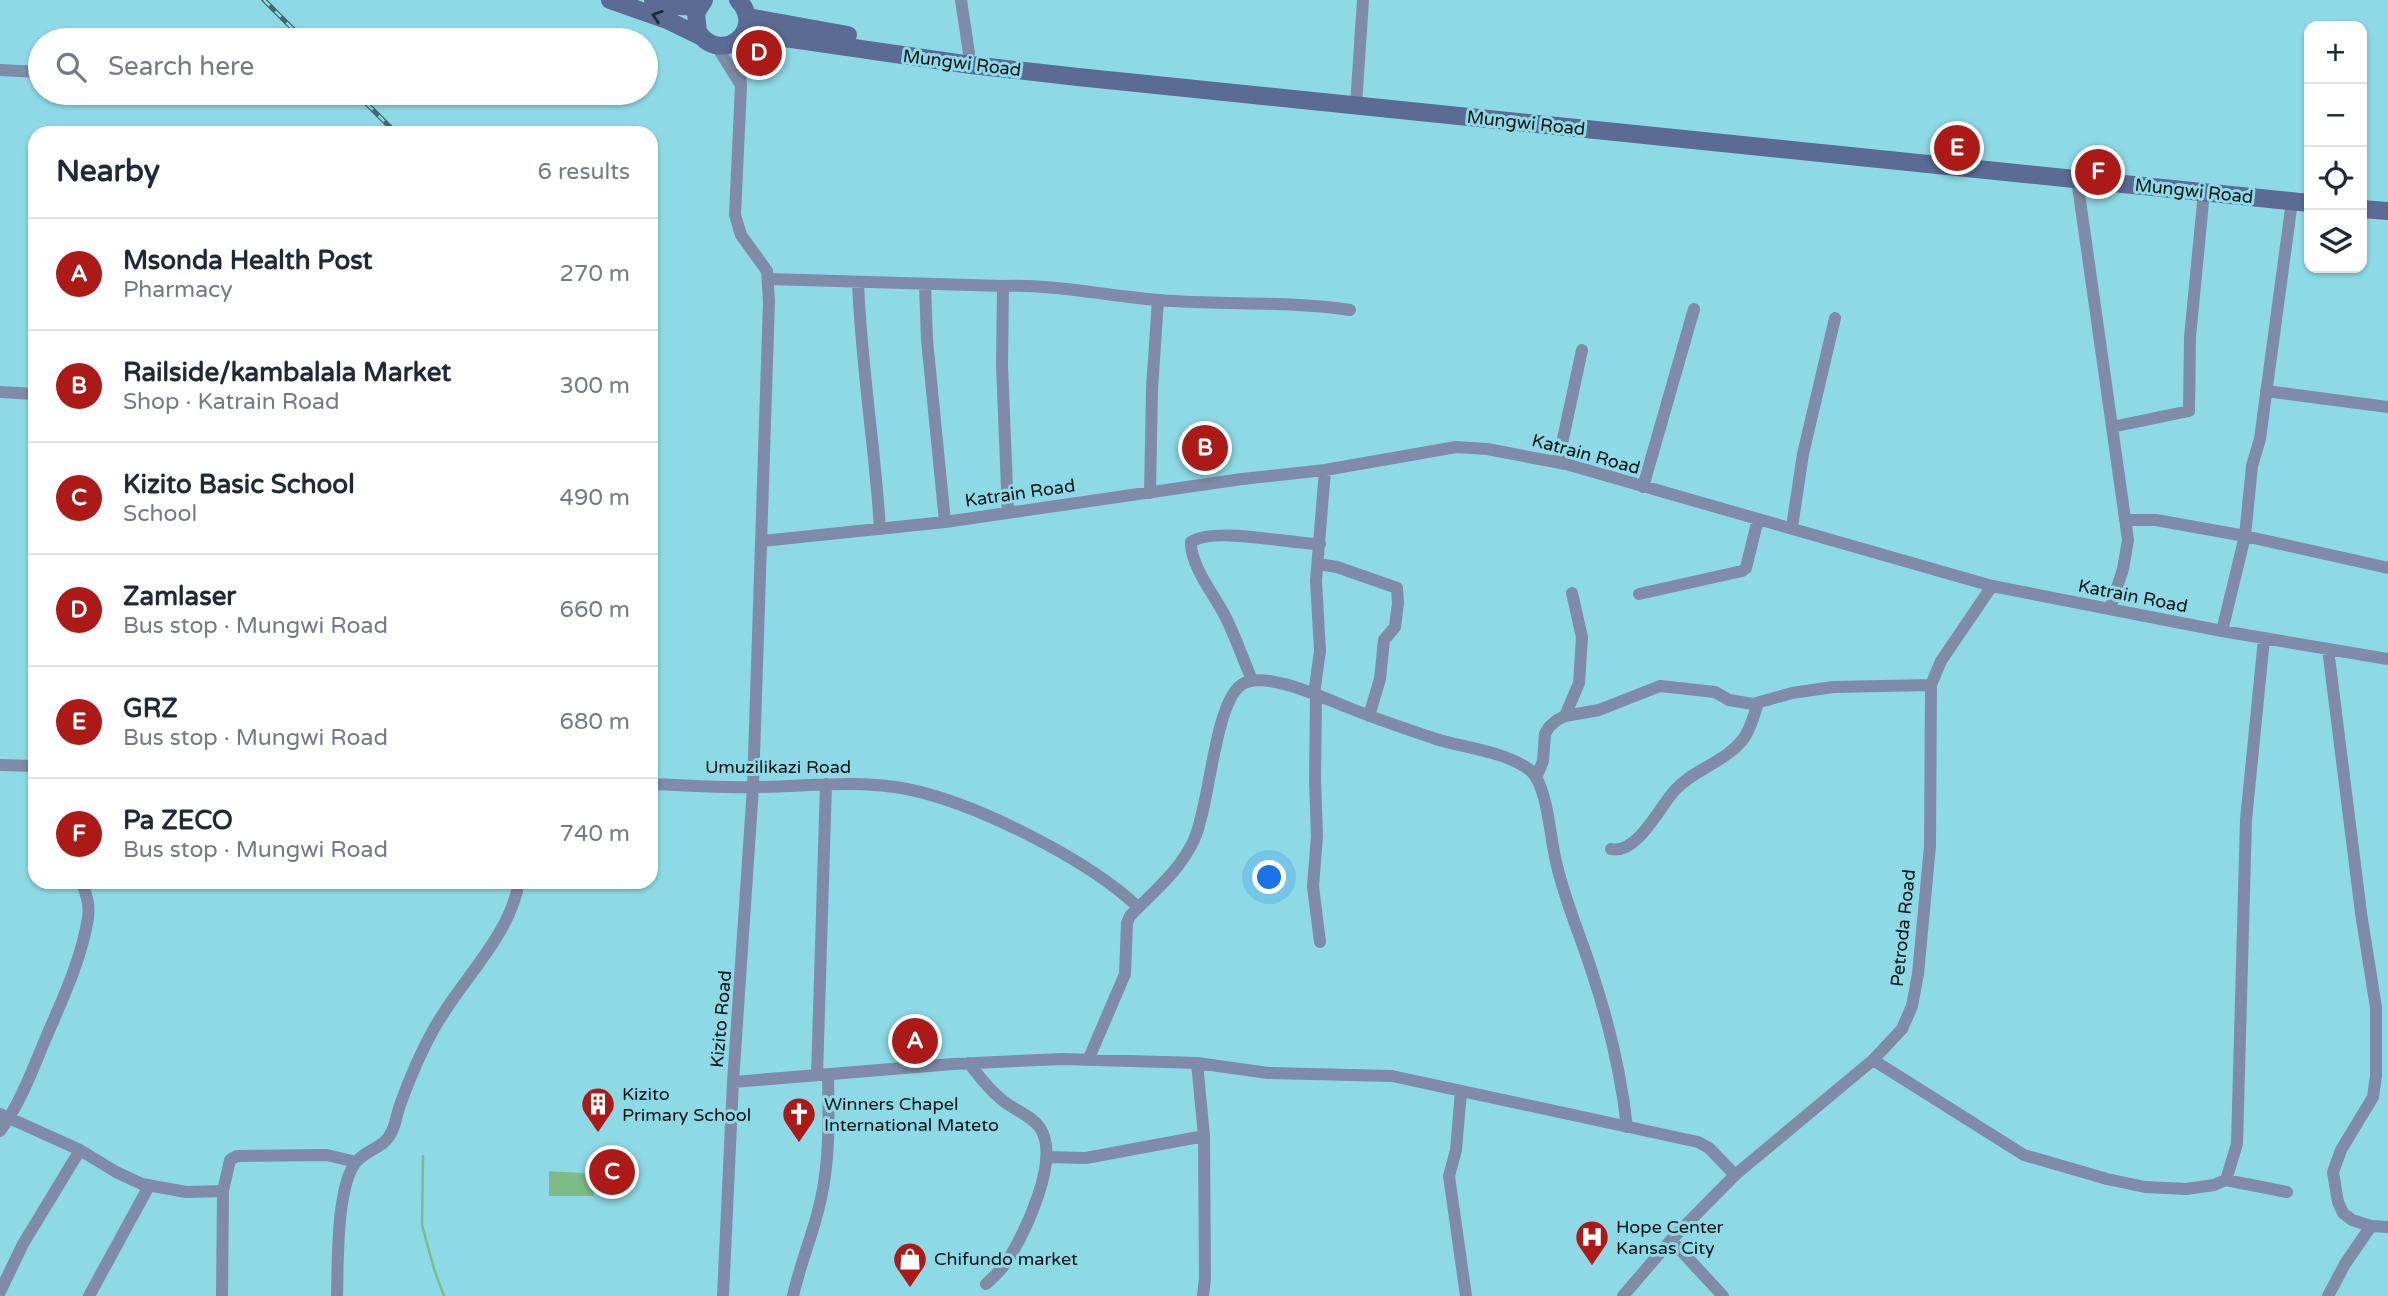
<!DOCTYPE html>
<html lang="en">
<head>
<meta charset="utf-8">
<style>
  :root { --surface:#fff; --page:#f2f2f3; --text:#1f2937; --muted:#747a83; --line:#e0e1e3; --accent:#ac1a17 }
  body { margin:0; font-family:"Varela Round",sans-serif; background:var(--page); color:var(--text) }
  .controls { position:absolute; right:21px; top:21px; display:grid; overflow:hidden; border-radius:14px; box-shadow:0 2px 5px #0004 }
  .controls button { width:63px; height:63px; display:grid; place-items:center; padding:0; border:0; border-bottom:2px solid var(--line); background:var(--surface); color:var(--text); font:35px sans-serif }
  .you { position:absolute; left:1270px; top:878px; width:24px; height:24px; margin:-18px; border:5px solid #fff; border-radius:50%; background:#1a73e8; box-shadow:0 0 0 10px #1a73e833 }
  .badge { display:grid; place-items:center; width:46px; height:46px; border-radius:50%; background:var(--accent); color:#fff; font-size:23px; font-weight:700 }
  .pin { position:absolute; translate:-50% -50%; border:4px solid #fff; box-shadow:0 2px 7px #0006 }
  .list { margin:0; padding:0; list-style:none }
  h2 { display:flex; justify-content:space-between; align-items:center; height:91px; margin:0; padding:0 28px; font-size:30px }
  h2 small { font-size:23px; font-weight:400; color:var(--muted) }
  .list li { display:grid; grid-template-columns:46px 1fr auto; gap:21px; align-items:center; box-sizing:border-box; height:112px; padding:0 28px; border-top:2px solid var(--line) }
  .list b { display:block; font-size:26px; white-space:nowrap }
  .list p { margin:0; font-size:23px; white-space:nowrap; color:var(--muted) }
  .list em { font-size:23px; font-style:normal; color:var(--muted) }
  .icon { flex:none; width:38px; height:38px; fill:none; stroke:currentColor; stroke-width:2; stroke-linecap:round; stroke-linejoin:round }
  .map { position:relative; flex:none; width:2388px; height:1296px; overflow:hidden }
  .search { position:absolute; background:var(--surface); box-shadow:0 2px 5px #0004; left:28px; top:28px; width:630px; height:77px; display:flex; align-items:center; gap:18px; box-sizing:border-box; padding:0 24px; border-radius:38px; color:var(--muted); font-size:26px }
  .panel { position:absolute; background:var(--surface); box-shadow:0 2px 5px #0004; left:28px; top:126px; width:630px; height:763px; border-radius:21px }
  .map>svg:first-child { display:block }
  .water { fill:#7dbc87 }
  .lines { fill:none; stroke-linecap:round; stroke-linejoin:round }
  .stream { stroke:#7dbc87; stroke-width:2.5 }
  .minor { stroke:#7f8ba7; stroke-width:12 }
  .secondary { stroke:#5b6b94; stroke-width:18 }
  .rail-casing { stroke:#3d696f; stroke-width:5 }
  .rail { stroke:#8ddae6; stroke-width:2.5; stroke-dasharray:8; stroke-linecap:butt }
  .oneway { stroke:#1b2c3a }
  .labels { text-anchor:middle; stroke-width:6; stroke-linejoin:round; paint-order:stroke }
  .street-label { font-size:18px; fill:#001114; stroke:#8ddae6 }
  .poi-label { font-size:18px; fill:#001114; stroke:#8ddae6; text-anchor:start }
</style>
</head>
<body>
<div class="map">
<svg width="2388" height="1296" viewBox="0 0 2388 1296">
  <rect width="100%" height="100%" fill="#8ddae6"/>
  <!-- water -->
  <path class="water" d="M549,1171L594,1174V1196H549Z"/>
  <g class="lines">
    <!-- stream -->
    <path class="stream" d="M423,1156L422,1225L434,1269L444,1296"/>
    <!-- minor -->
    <path class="minor" d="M961,0L969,53
      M716,45L739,82
      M0,70L40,72
      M1356,105L1363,0
      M2077,179L2128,540L2123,569L2110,609
      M769,279L1003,286
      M858,282C861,365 875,446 880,529
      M925,285L927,340L945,522
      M2266,391L2388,407
      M0,392L35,394
      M2112,427L2189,411L2190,337L2204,192
      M1558,462L1582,350
      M1643,487L1694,309
      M1150,493L1152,389L1158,300
      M1008,513L1002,365L1003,286C1061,284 1116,298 1173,301C1232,305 1291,301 1350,310
      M2125,520H2156L2245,536L2388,568
      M1792,527L1803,454L1835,318
      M762,541L945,522L1242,479L1325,470L1456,447L1487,449L1566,464L1992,586L2222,631L2388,659
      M1318,564L1337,567L1397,588L1398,603L1395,627L1384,640L1380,679L1369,716
      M1639,594L1742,571L1746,568L1758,519
      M2222,631L2245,536L2252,466L2260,439L2292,201
      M2328,649L2361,913L2376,1008V1076L2373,1097L2341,1150L2333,1172L2338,1202L2343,1213L2352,1220L2371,1226L2388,1227
      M1252,680C1243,659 1236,638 1226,618C1216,597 1190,566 1191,542C1215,526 1289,544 1320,544
      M1314,694L1320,651L1316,581L1325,470
      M1316,695L1315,780L1317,836L1313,886L1320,942
      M1565,716L1579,683L1582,637L1572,593
      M0,765L35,766
      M1536,778L1543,761L1545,734L1549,727L1557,720L1565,716L1599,710L1660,686L1715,692L1729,700L1753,704L1792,693L1833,687L1931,685
      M651,784C685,785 719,788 752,787C804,787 856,779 907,789C976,803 1087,859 1138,907
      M1611,849C1637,855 1660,806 1675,790C1695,768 1725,763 1744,738C1751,728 1754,715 1758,703
      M1089,1058L1125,974L1127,923L1130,916C1155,890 1178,873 1194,840C1210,805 1214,705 1241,685C1263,669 1324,698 1347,707C1376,719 1406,729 1436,739C1465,748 1508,752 1531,771C1547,786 1550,835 1555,857C1563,897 1580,934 1592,972C1609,1023 1621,1074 1627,1127
      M1873,1060L2024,1155L2107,1179L2145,1187L2186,1189L2214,1185L2226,1180L2237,1144L2246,820L2264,639
      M969,1063C980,1078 991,1092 1006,1103C1017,1111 1032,1116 1040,1128C1061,1159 1025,1232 1008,1260C1002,1269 994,1277 986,1284
      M1197,1063L1204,1136L1205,1278L1203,1296
      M817,1075L826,784
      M733,1082L953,1064L1062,1059L1197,1063L1268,1073L1392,1076L1698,1142L1709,1148L1735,1175
      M1461,1091L1456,1150L1449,1176L1466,1296
      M0,1114L80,1150L116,1172L142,1184L186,1192L223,1191L222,1296
      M0,1131C20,1104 32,1071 45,1040C62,1000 81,961 88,918C90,904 86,895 82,882
      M1047,1157L1086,1158L1204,1136
      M2226,1180L2287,1192
      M223,1191L230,1160L237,1156L327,1155L356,1162
      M1671,1240L1723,1296
      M0,1292L23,1244L80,1150
      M89,1296L149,1186
      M337,1296C338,1264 336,1184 357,1161C369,1148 385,1148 392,1131C396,1123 397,1113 400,1105C411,1075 425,1041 443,1014C470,971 510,933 519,882
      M723,1296L733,1082L753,787L769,301L767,271L741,235L735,215L741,86L738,40
      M793,1296C800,1264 813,1234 820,1203C830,1161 829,1117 828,1074
      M1623,1296L1671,1240L1735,1175L1873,1060L1902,1029L1912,1006L1918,974L1930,846L1931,685L1941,661L1992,586
      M2328,1296L2345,1264L2371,1226"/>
    <!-- secondary -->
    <path class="secondary" d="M610,0L667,20L702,37
      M653,0L679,6L699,7
      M704,0L696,13L698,32C721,66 767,30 738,0
      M748,17L848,35
      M744,34L792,39L971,65L1078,77L2309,203
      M2362,209L2388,211"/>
    <!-- rail casing -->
    <g class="rail-casing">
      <path id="rail" d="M264,0L304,40
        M356,93L396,133"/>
    </g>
    <!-- rail -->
    <use href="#rail" class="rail"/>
  </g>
  <!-- one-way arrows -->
  <defs><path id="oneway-chevron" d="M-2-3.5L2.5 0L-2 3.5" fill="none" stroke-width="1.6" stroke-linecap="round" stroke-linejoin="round" transform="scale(1.75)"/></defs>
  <use class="oneway" href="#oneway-chevron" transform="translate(657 16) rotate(-161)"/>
  <!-- icons -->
  <defs>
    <g id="building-pin" transform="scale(1.75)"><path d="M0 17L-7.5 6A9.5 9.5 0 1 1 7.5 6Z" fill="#ac1a17" stroke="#8ddae6"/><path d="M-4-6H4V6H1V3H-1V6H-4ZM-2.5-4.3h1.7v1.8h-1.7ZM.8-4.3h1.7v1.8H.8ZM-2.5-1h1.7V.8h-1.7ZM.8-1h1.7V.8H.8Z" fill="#fff"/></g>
    <g id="church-pin" transform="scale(1.75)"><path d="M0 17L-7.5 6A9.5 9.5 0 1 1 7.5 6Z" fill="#ac1a17" stroke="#8ddae6"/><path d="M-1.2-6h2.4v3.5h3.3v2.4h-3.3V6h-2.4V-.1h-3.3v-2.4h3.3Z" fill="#fff"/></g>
    <g id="hospital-pin" transform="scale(1.75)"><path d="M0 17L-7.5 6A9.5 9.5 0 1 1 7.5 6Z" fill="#ac1a17" stroke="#8ddae6"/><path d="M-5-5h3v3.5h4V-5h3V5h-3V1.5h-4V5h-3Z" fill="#fff"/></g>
    <g id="shop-pin" transform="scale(1.75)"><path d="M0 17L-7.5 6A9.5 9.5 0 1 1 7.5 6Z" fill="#ac1a17" stroke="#8ddae6"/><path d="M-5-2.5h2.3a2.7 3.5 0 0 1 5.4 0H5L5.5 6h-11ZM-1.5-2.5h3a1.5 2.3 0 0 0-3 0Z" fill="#fff"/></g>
  </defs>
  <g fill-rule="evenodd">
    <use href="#building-pin" x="598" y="1104"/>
    <use href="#church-pin" x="799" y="1114"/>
    <use href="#hospital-pin" x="1592" y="1237"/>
    <use href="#shop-pin" x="910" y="1259"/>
  </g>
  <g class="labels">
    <!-- street labels -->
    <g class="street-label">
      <text transform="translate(962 63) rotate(7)" y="6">Mungwi Road</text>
      <text transform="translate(1526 123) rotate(6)" y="6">Mungwi Road</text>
      <text transform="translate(2194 191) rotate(6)" y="6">Mungwi Road</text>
      <text transform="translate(1586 454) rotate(15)" y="6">Katrain Road</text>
      <text transform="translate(1020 493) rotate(-8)" y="6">Katrain Road</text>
      <text transform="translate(2133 596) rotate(11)" y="6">Katrain Road</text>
      <text x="778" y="773">Umuzilikazi Road</text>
      <text transform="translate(1903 928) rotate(-84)" y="6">Petroda Road</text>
      <text transform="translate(721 1019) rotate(-85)" y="6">Kizito Road</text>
    </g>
    <!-- poi labels -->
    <g class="poi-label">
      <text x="622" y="1100">Kizito<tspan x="622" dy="21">Primary School</tspan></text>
      <text x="824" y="1110">Winners Chapel<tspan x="824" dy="21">International Mateto</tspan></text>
      <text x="1616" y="1233">Hope Center<tspan x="1616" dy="21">Kansas City</tspan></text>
      <text x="934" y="1265">Chifundo market</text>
    </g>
  </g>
</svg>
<div class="controls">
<button>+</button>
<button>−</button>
<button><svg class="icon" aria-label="locate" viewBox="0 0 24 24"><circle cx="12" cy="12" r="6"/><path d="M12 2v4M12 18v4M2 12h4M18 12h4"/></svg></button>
<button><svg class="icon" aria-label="layers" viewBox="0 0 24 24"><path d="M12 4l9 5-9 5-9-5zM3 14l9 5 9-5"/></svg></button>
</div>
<div class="you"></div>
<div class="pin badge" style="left:915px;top:1041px">A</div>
<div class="pin badge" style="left:1205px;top:448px">B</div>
<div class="pin badge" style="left:612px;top:1172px">C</div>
<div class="pin badge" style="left:759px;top:53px">D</div>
<div class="pin badge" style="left:1957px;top:148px">E</div>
<div class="pin badge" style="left:2098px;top:172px">F</div>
<div class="search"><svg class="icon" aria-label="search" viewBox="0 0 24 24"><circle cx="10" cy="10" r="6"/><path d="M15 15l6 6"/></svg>Search here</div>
<section class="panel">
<h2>Nearby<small>6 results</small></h2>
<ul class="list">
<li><span class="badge">A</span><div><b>Msonda Health Post</b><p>Pharmacy</p></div><em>270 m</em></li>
<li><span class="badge">B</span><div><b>Railside/kambalala Market</b><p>Shop · Katrain Road</p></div><em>300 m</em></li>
<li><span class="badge">C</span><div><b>Kizito Basic School</b><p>School</p></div><em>490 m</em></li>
<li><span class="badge">D</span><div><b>Zamlaser</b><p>Bus stop · Mungwi Road</p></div><em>660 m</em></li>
<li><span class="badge">E</span><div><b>GRZ</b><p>Bus stop · Mungwi Road</p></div><em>680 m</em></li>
<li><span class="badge">F</span><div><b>Pa ZECO</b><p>Bus stop · Mungwi Road</p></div><em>740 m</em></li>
</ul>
</section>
</div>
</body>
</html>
